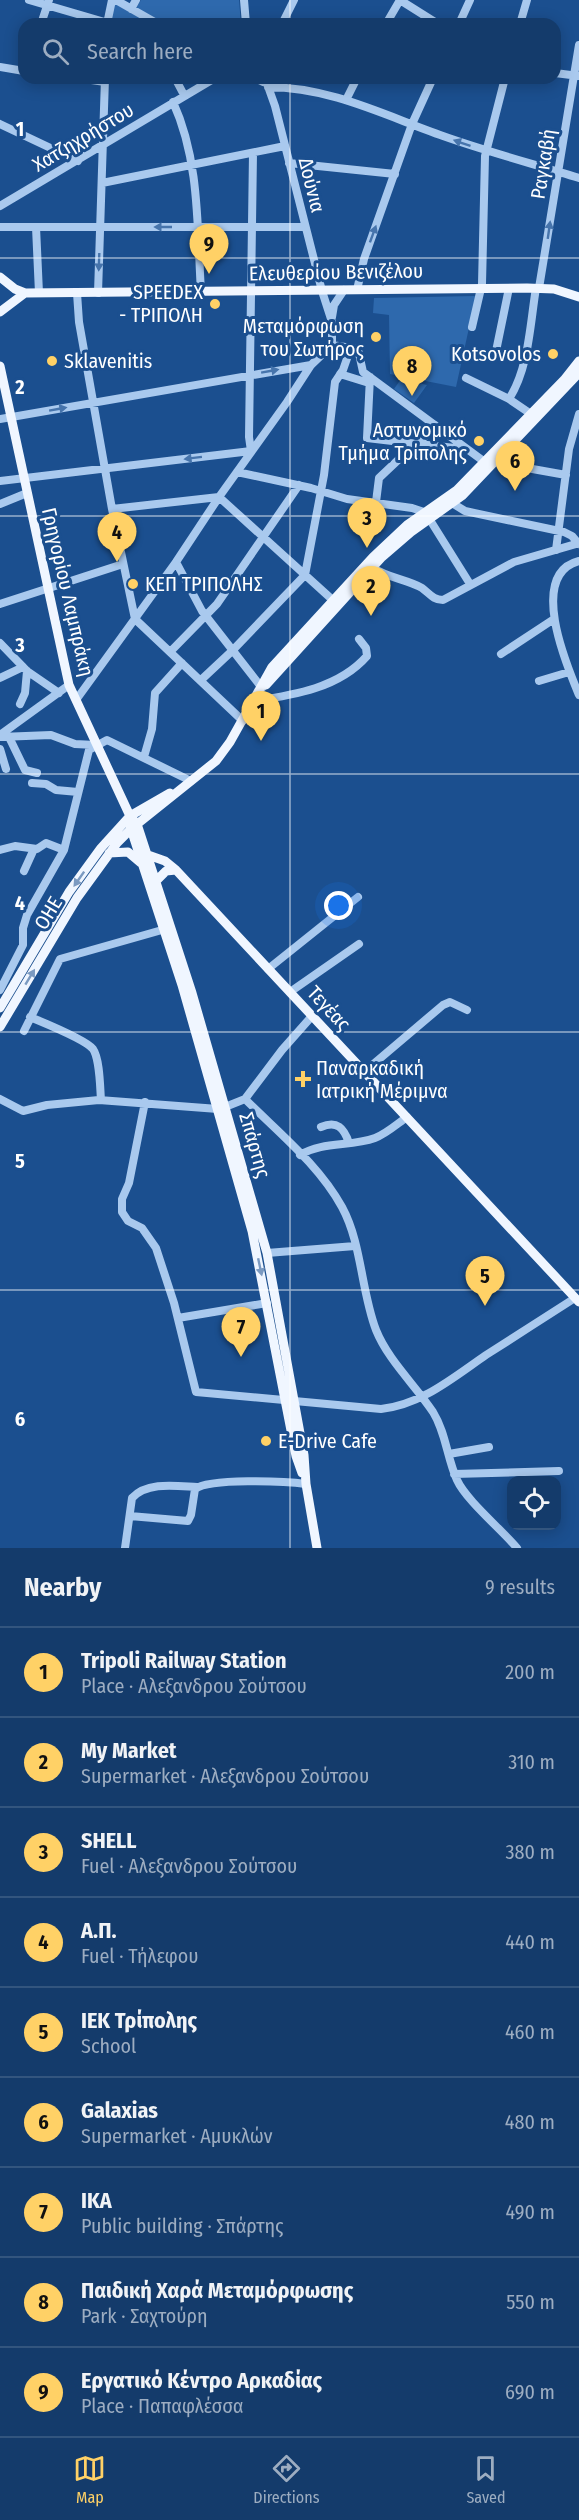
<!DOCTYPE html>
<html lang="en">
<head>
<meta charset="utf-8">
<style>
  :root { --surface:#143b6b; --page:#214673; --text:#f1f3f6; --muted:#9dadc1; --line:#33557e; --accent:#ffd166 }
  body { margin:0; font-family:"Fira Sans Condensed",sans-serif; background:var(--page); color:var(--text) }
  .controls { position:absolute; right:18px; bottom:18px; display:grid; overflow:hidden; border-radius:12px; box-shadow:0 3px 15px #0003 }
  .controls button { width:54px; height:54px; display:grid; place-items:center; padding:0; border:0; border-bottom:2px solid var(--line); background:var(--surface); color:var(--text); font:30px sans-serif }
  .you { position:absolute; left:339px; top:906px; width:21px; height:21px; margin:-15px; border:4px solid #fff; border-radius:50%; background:#1a73e8; box-shadow:0 0 0 9px #1a73e833 }
  .badge { display:grid; place-items:center; width:39px; height:39px; border-radius:50%; background:var(--accent); color:#111; font-size:20px; font-weight:700 }
  .pin { position:absolute; translate:-50% -50px; filter:drop-shadow(0 2px 3px #0008) }
  .pin::after { content:''; position:absolute; top:32px; width:21px; height:18px; background:inherit; clip-path:polygon(0 0,100% 0,50% 100%) }
  .list { margin:0; padding:0; list-style:none }
  h2 { display:flex; justify-content:space-between; align-items:center; height:78px; margin:0; padding:0 24px; font-size:26px }
  h2 small { font-size:20px; font-weight:400; color:var(--muted) }
  .list li { display:grid; grid-template-columns:39px 1fr auto; gap:18px; align-items:center; box-sizing:border-box; height:90px; padding:0 24px; border-top:2px solid var(--line) }
  .list b { display:block; font-size:22px; white-space:nowrap }
  .list p { margin:0; font-size:20px; white-space:nowrap; color:var(--muted) }
  .list em { font-size:20px; font-style:normal; color:var(--muted) }
  .icon { flex:none; width:33px; height:33px; fill:none; stroke:currentColor; stroke-width:2; stroke-linecap:round; stroke-linejoin:round }
  .map { position:relative; flex:none; width:579px; height:1548px; overflow:hidden }
  .search { position:absolute; background:var(--surface); box-shadow:0 3px 15px #0003; left:18px; right:18px; top:18px; height:66px; display:flex; align-items:center; gap:15px; box-sizing:border-box; padding:0 21px; border-radius:18px; color:var(--muted); font-size:22px }
  .sheet { height:888px; background:var(--surface) }
  nav { display:flex; justify-content:space-around; align-items:center; box-sizing:border-box; height:84px; border-top:2px solid var(--line); background:var(--surface); font-size:16px; color:var(--muted) }
  nav a { display:grid; justify-items:center; gap:3px }
  nav .on { color:var(--accent) }
  .map>svg:first-child { display:block }
  .green { fill:#2e69ad }
  .lines { fill:none; stroke-linecap:round; stroke-linejoin:round }
  .minor { stroke:#a9c9ee; stroke-width:8 }
  .major { stroke:#f0f6ff; stroke-width:9 }
  .oneway { fill:#4674ac }
  .oneway2 { fill:#7b9ac1 }
  .grid { fill:none; stroke:#fff; stroke-width:1.5; stroke-opacity:0.55 }
  .poi-dot { fill:#ffd166; stroke:#1b4f8f; stroke-width:2 }
  .labels { text-anchor:middle; stroke-width:6; stroke-linejoin:round; paint-order:stroke }
  .street-label { font-size:20px; fill:#fff; stroke:#1b4f8f }
  .poi-label { font-size:20px; fill:#fff; stroke:#1b4f8f; text-anchor:end }
  .grid-label { font-size:20px; text-anchor:middle; font-weight:bold; fill:#fff; stroke:#1b4f8f; stroke-width:6; stroke-linejoin:round; paint-order:stroke }
</style>
</head>
<body>
<div class="map">
<svg width="579" height="1548" viewBox="0 0 579 1548">
  <rect width="100%" height="100%" fill="#1b4f8f"/>
  <!-- green -->
  <path class="green" d="M141,0H239L241,24H164L136,8Z
    M114,3L152,24H110Z
    M476,296L456,387L390,374L389,315L373,313L374,298Z
    M401,379L427,385L414,403L394,389Z"/>
  <g class="lines">
    <!-- minor -->
    <path class="minor" d="M29,0L108,23
      M116,0L158,24
      M244,0L246,24
      M400,0L438,24
      M131,9L136,0
      M41,24L49,0
      M107,24L112,0
      M282,24L294,0
      M386,24L400,0
      M459,24L470,0
      M520,24L527,0
      M0,67L24,71
      M555,73L579,76
      M78,78L105,82
      M175,78L184,95
      M255,78L263,82
      M268,87C330,87 386,116 443,136C488,152 534,164 579,178
      M346,100L357,78
      M173,102C200,161 197,228 201,292
      M0,124L78,161
      M289,163L395,174
      M102,183L285,146
      M0,206L215,78
      M0,227H305
      M36,227L39,293
      M539,288L579,45
      M357,290L364,259L412,124L433,78
      M77,293L79,322L112,509L135,619L243,721
      M98,293L105,78
      M332,317L334,305L344,290
      M472,327L482,284L485,156L505,78
      M332,345L358,349L363,372L482,460L566,475
      M495,356L509,288
      M340,374L369,383
      M370,377L367,438L418,444
      M466,378L509,399L531,414
      M509,399C529,368 530,324 536,288
      M0,419L311,365
      M435,425L418,444L464,449
      M251,451L249,437L253,153
      M237,472L311,488L347,499L412,508L424,512L430,520L470,584
      M0,481L251,451
      M447,500L465,511L564,532L572,536L579,544
      M376,502L379,478L415,444
      M0,504L27,493
      M112,509L219,497L336,603
      M556,550L569,449L579,414
      M579,561C528,574 566,664 579,695
      M176,562L202,611L262,688
      M372,567C387,578 406,579 422,588C429,593 433,600 443,600L514,562L579,543
      M0,604L123,564
      M0,643L27,671L59,693
      M170,652L217,604L299,485
      M501,654L554,619
      M0,678L23,667
      M201,680L232,651L305,575L324,475L335,382L343,370L351,347
      M539,681L569,672
      M76,700L176,562L219,497L287,402L311,365L332,345V322L322,291L275,106L265,78
      M254,701C294,695 339,688 367,656L366,648L359,639
      M20,704L25,693L27,671
      M0,735L69,685
      M0,737L51,735L75,744L95,745
      M9,737L25,770L37,773
      M0,749L6,769
      M144,757L152,729L155,693L182,663
      M32,783L46,784L56,790L78,792
      M0,850L15,846L37,849L46,843L64,850
      M24,871L34,849
      M268,969L358,897
      M0,990L23,945V928L27,915L64,850L89,750L107,740L191,781
      M290,992L359,944
      M30,1017C44,1023 85,1039 93,1049C100,1059 100,1088 101,1100
      M24,1031L60,959L169,928
      M364,1072L443,1005L450,1002L467,1010
      M0,1099L23,1111L47,1105L99,1100L218,1109L225,1107L245,1099L282,1050L312,1016
      M245,1099C279,1133 319,1165 342,1207C362,1244 361,1291 376,1330C388,1360 415,1385 433,1412C446,1433 447,1458 457,1480C466,1500 502,1530 517,1548
      M145,1102L129,1183L122,1199V1212L128,1221L142,1228L156,1248L174,1303L196,1392L381,1409C421,1405 454,1377 486,1355C516,1336 545,1317 575,1298
      M321,1127C337,1120 344,1128 349,1143
      M300,1155C323,1141 350,1147 375,1138C386,1134 397,1124 407,1117
      M267,1253L355,1246
      M178,1318L267,1303
      M449,1454L489,1447
      M454,1474L559,1471
      M130,1516L188,1521L191,1515L195,1489C209,1478 285,1481 306,1484
      M125,1548L132,1498C147,1481 177,1486 197,1487"/>
    <!-- major -->
    <path class="major" d="M0,277L15,289L25,293L527,288L554,289L579,297
      M0,312L25,293
      M0,366L69,685L130,816L137,824L192,993L267,1253L304,1455L306,1484L317,1548
      M266,685L382,557L411,532L463,495L579,373
      M130,826L182,985L252,1231L296,1456L302,1473
      M109,853L128,852L141,863
      M148,855L165,861L176,870L579,1302
      M156,881L166,871L176,870
      M0,1008L69,892L101,848L130,816L170,793
      M0,1027L77,898L117,843L131,829L216,761L230,742L272,667L373,557L407,525L457,490L564,380L579,361"/>
  </g>
  <!-- one-way arrows -->
  <defs><path id="oneway-solid" d="M-6-.8H1V-3.2L6.5 0L1 3.2V.8H-6Z" transform="scale(1.5)"/></defs>
  <g class="oneway">
    <use href="#oneway-solid" transform="translate(462 143) rotate(-161)"/>
    <use href="#oneway-solid" transform="translate(163 227) rotate(-180)"/>
    <use href="#oneway-solid" transform="translate(549 230) rotate(-82)"/>
    <use href="#oneway-solid" transform="translate(373 234) rotate(-70)"/>
    <use href="#oneway-solid" transform="translate(99 262) rotate(92)"/>
    <use href="#oneway-solid" transform="translate(270 371) rotate(-10)"/>
    <use href="#oneway-solid" transform="translate(58 409) rotate(-10)"/>
    <use href="#oneway-solid" transform="translate(193 458) rotate(173)"/>
  </g>
  <g class="oneway2">
    <use href="#oneway-solid" transform="translate(79 879) rotate(125)"/>
    <use href="#oneway-solid" transform="translate(30 977) rotate(-59)"/>
    <use href="#oneway-solid" transform="translate(260 1267) rotate(78)"/>
  </g>
  <!-- grid -->
  <path class="grid" d="M290,0V24M290,78V1548M0,258H579M0,516H579M0,774H579M0,1032H579M0,1290H579"/>
  <!-- markers -->
  <g class="poi-dot">
    <circle cx="215" cy="304" r="6"/>
    <circle cx="376" cy="337" r="6"/>
    <circle cx="553" cy="354" r="6"/>
    <circle cx="52" cy="361" r="6"/>
    <circle cx="479" cy="441" r="6"/>
    <circle cx="133" cy="584" r="6"/>
    <path d="M300 1070h6v6h6v6h-6v6h-6v-6h-6v-6h6z"/>
    <circle cx="266" cy="1441" r="6"/>
  </g>
  <g class="labels">
    <!-- street labels -->
    <g class="street-label">
      <text transform="translate(83 137) rotate(-31)" y="7">Χατζηχρήστου</text>
      <text transform="translate(543 164) rotate(-81)" y="7">Ραγκαβή</text>
      <text transform="translate(312 185) rotate(76)" y="7">Δούνια</text>
      <text transform="translate(336 272) rotate(-1)" y="7">Ελευθερίου Βενιζέλου</text>
      <text transform="translate(68 592) rotate(77)" y="7">Γρηγορίου Λαμπράκη</text>
      <text transform="translate(48 913) rotate(-59)" y="7">ΟΗΕ</text>
      <text transform="translate(329 1008) rotate(47)" y="7">Τεγέας</text>
      <text transform="translate(255 1145) rotate(74)" y="7">Σπάρτης</text>
    </g>
    <!-- poi labels -->
    <g class="poi-label">
      <text x="203" y="299">SPEEDEX<tspan x="203" dy="23">- ΤΡΙΠΟΛΗ</tspan></text>
      <text x="364" y="333">Μεταμόρφωση<tspan x="364" dy="23">του Σωτήρος</tspan></text>
      <text x="541" y="361">Kotsovolos</text>
      <text x="64" y="368" text-anchor="start">Sklavenitis</text>
      <text x="467" y="437">Αστυνομικό<tspan x="467" dy="23">Τμήμα Τρίπολης</tspan></text>
      <text x="145" y="591" text-anchor="start">ΚΕΠ ΤΡΙΠΟΛΗΣ</text>
      <text x="316" y="1075" text-anchor="start">Παναρκαδική<tspan x="316" dy="23">Ιατρική Μέριμνα</tspan></text>
      <text x="278" y="1448" text-anchor="start">E-Drive Cafe</text>
    </g>
  </g>
  <g class="grid-label">
    <text x="20" y="136">1</text>
    <text x="20" y="394">2</text>
    <text x="20" y="652">3</text>
    <text x="20" y="910">4</text>
    <text x="20" y="1168">5</text>
    <text x="20" y="1426">6</text>
  </g>
</svg>
<div class="controls">
<button><svg class="icon" aria-label="locate" viewBox="0 0 24 24"><circle cx="12" cy="12" r="6"/><path d="M12 2v4M12 18v4M2 12h4M18 12h4"/></svg></button>
</div>
<div class="you"></div>
<div class="pin badge" style="left:261px;top:741px">1</div>
<div class="pin badge" style="left:371px;top:616px">2</div>
<div class="pin badge" style="left:367px;top:548px">3</div>
<div class="pin badge" style="left:117px;top:562px">4</div>
<div class="pin badge" style="left:485px;top:1306px">5</div>
<div class="pin badge" style="left:515px;top:491px">6</div>
<div class="pin badge" style="left:241px;top:1357px">7</div>
<div class="pin badge" style="left:412px;top:396px">8</div>
<div class="pin badge" style="left:209px;top:274px">9</div>
<div class="search"><svg class="icon" aria-label="search" viewBox="0 0 24 24"><circle cx="10" cy="10" r="6"/><path d="M15 15l6 6"/></svg>Search here</div>
</div>
<section class="sheet">
<h2>Nearby<small>9 results</small></h2>
<ul class="list">
<li><span class="badge">1</span><div><b>Tripoli Railway Station</b><p>Place · Αλεξανδρου Σούτσου</p></div><em>200 m</em></li>
<li><span class="badge">2</span><div><b>My Market</b><p>Supermarket · Αλεξανδρου Σούτσου</p></div><em>310 m</em></li>
<li><span class="badge">3</span><div><b>SHELL</b><p>Fuel · Αλεξανδρου Σούτσου</p></div><em>380 m</em></li>
<li><span class="badge">4</span><div><b>Α.Π.</b><p>Fuel · Τήλεφου</p></div><em>440 m</em></li>
<li><span class="badge">5</span><div><b>ΙΕΚ Τρίπολης</b><p>School</p></div><em>460 m</em></li>
<li><span class="badge">6</span><div><b>Galaxias</b><p>Supermarket · Αμυκλών</p></div><em>480 m</em></li>
<li><span class="badge">7</span><div><b>ΙΚΑ</b><p>Public building · Σπάρτης</p></div><em>490 m</em></li>
<li><span class="badge">8</span><div><b>Παιδική Χαρά Μεταμόρφωσης</b><p>Park · Σαχτούρη</p></div><em>550 m</em></li>
<li><span class="badge">9</span><div><b>Εργατικό Κέντρο Αρκαδίας</b><p>Place · Παπαφλέσσα</p></div><em>690 m</em></li>
</ul>
</section>
<nav>
<a class="on"><svg class="icon" aria-label="map" viewBox="0 0 24 24"><path d="M3 6l6-2 6 2 6-2v14l-6 2-6-2-6 2zM9 4v14M15 6v14"/></svg>Map</a>
<a><svg class="icon" aria-label="directions" viewBox="0 0 24 24"><path d="M12 3l9 9-9 9-9-9zM9 14v-3h6M13 9l2 2-2 2"/></svg>Directions</a>
<a><svg class="icon" aria-label="saved" viewBox="0 0 24 24"><path d="M7 4h10v16l-5-4-5 4z"/></svg>Saved</a>
</nav>
</body>
</html>
